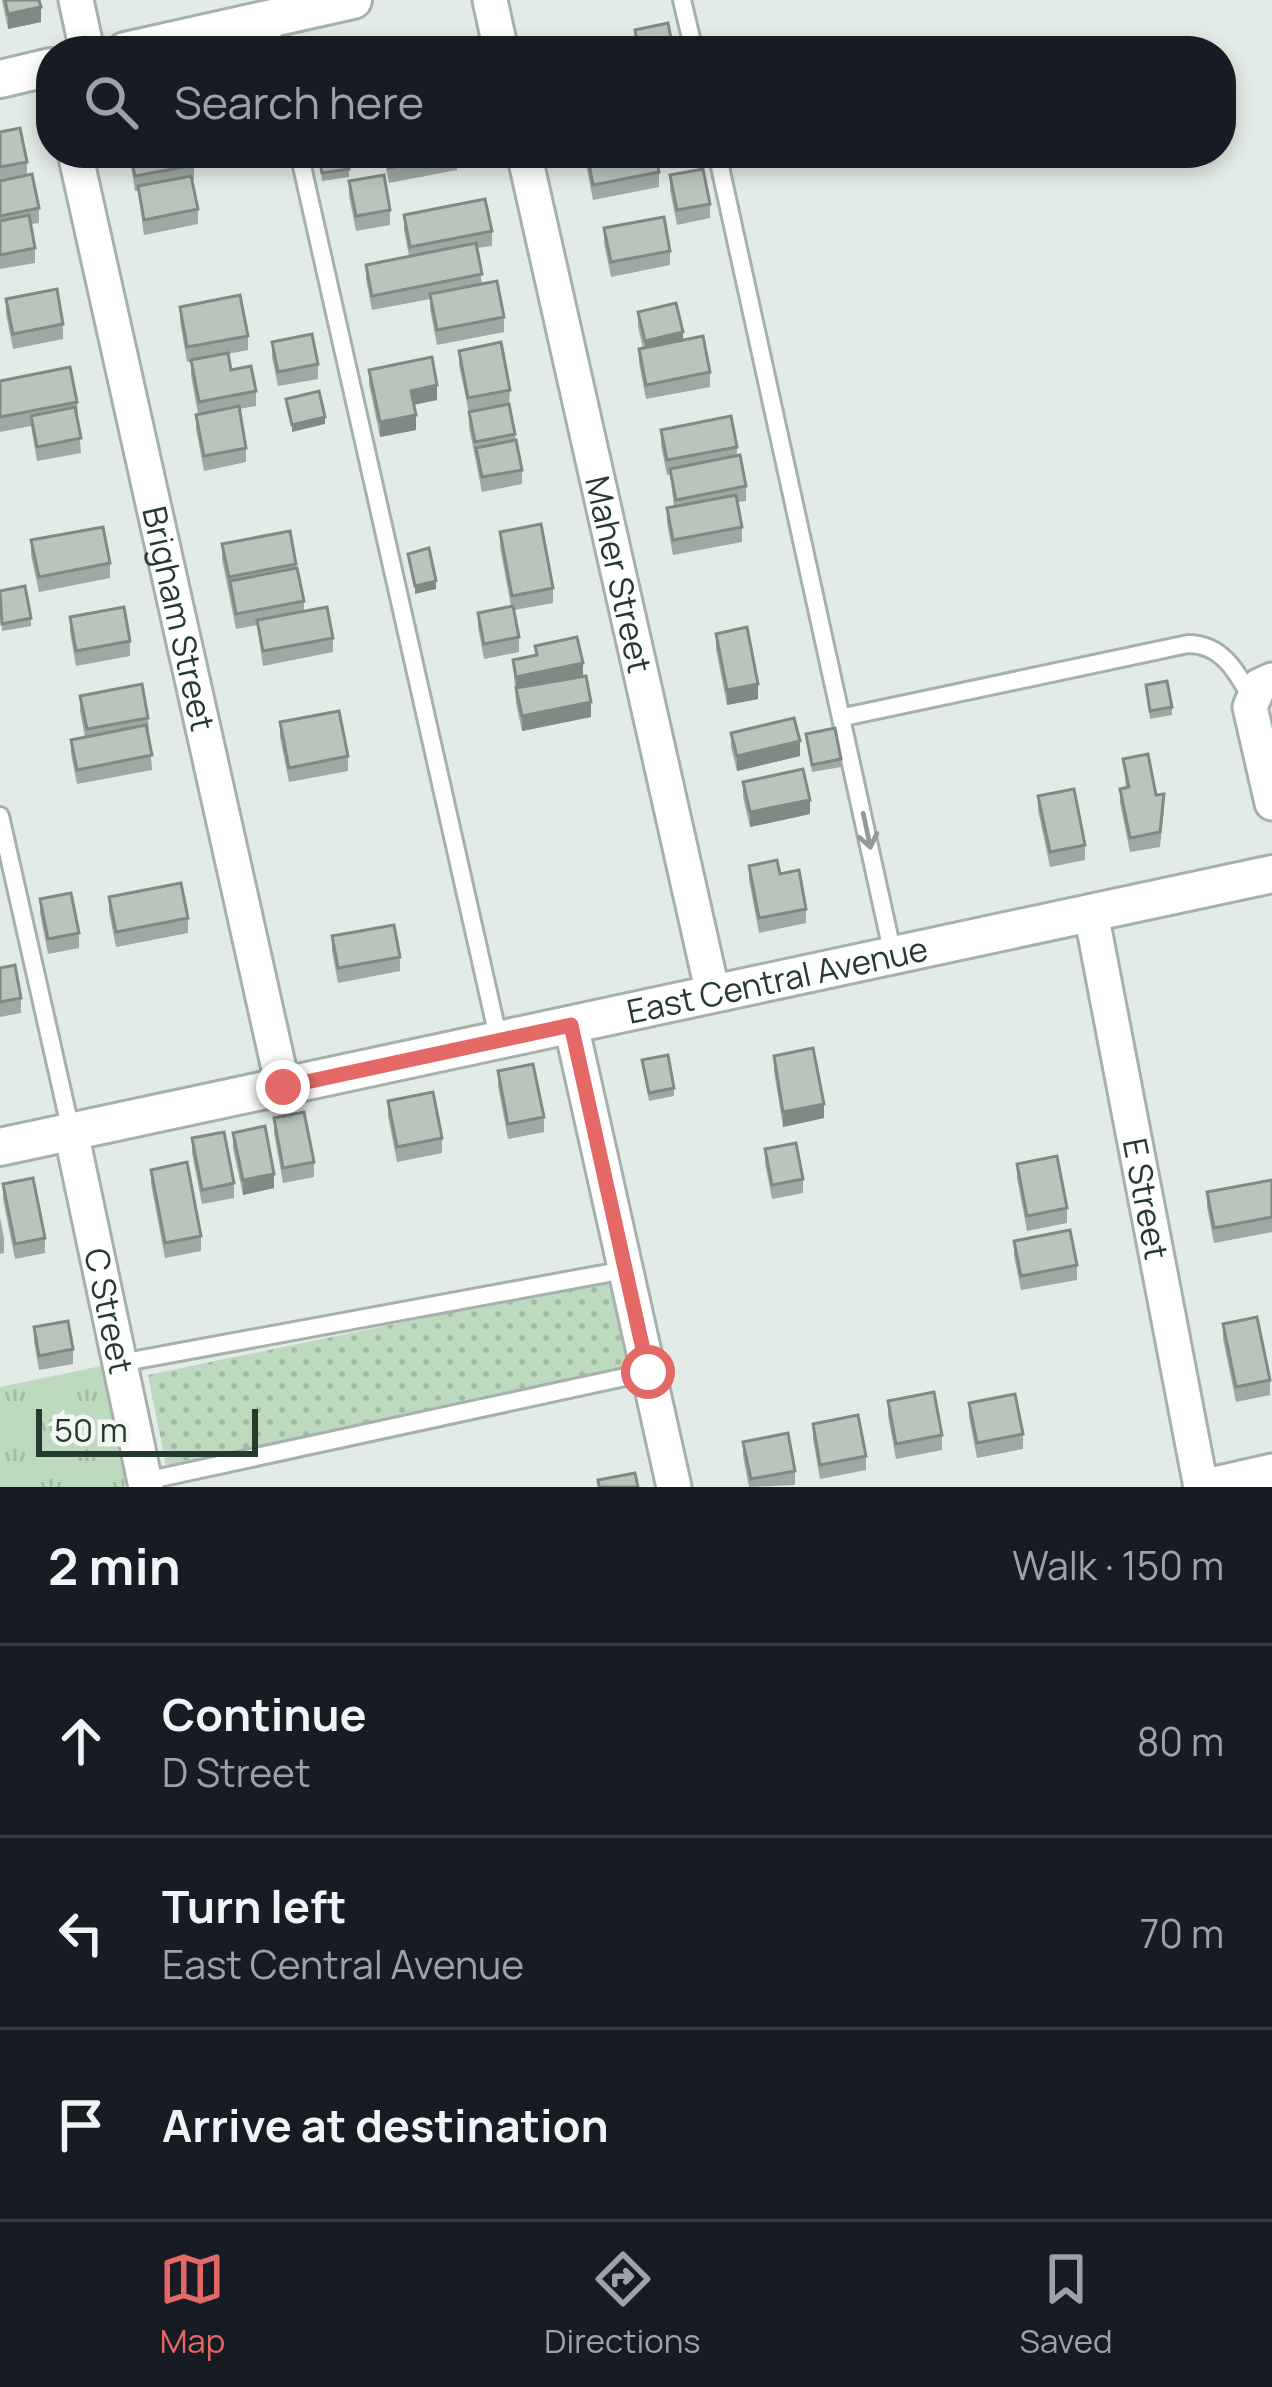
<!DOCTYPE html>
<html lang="en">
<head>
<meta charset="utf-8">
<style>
  :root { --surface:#171b24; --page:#242831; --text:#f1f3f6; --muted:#9ea1a6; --line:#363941; --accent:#e46966 }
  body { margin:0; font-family:Manrope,sans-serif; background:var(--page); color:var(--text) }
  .scale { position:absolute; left:36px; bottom:30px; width:222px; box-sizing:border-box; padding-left:12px; border:6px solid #243a2f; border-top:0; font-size:33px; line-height:42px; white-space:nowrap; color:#243a2f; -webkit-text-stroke:9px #f2f7f3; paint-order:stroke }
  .stop { position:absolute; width:36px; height:36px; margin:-27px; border:9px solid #e46966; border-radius:50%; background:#fff }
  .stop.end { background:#e46966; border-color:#fff; box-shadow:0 3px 12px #0008 }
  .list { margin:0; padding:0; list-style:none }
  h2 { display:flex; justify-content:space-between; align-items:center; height:156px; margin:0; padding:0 48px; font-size:51px }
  h2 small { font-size:39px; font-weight:400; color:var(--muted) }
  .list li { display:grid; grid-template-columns:78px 1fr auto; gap:36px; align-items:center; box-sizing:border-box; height:192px; padding:0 48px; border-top:3px solid var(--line) }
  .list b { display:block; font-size:45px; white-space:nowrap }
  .list p { margin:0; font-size:39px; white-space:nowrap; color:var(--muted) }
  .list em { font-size:39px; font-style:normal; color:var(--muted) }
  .icon { flex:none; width:66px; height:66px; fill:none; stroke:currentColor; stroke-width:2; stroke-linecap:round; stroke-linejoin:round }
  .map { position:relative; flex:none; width:1272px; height:1487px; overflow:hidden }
  .search { position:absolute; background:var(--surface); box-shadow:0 6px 18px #0003; left:36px; right:36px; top:36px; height:132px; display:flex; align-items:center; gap:30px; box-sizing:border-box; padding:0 42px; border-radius:48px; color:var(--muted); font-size:45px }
  .sheet { height:732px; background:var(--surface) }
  nav { display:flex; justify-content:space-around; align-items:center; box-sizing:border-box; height:168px; border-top:3px solid var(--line); background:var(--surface); font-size:33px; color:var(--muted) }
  nav a { display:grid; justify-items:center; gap:6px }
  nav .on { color:var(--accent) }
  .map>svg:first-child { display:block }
  .grass { fill:url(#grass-tufts) }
  .park { fill:url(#park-dots) }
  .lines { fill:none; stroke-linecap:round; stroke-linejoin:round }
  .service-casing { stroke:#a5b2ab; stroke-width:22 }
  .minor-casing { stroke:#a5b2ab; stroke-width:39 }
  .tertiary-casing { stroke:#a5b2ab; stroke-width:42 }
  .service { stroke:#fff; stroke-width:16 }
  .minor { stroke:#fff; stroke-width:33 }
  .tertiary { stroke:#fff; stroke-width:36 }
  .wall { fill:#9da9a3 }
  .shaded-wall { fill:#808a84 }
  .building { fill:#b7c5bd; stroke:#808a84; stroke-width:3 }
  .oneway { stroke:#929c97 }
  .route { stroke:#e46966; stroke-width:15 }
  .labels { text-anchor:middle; stroke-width:9; stroke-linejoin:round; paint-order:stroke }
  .street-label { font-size:33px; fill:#243a2f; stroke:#f2f7f3 }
</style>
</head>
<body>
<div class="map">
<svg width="1272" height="1487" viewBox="0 0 1272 1487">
  <defs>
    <pattern id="grass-tufts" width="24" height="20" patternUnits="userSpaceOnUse" patternTransform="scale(3)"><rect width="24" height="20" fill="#bddabe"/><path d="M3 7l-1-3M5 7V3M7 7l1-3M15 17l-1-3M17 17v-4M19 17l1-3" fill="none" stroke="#a2bca4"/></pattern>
    <pattern id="park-dots" width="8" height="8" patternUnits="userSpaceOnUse" patternTransform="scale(3)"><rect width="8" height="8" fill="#bddabe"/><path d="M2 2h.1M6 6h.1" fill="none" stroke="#a2bca4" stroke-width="1.8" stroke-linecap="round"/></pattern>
  </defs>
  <rect width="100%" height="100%" fill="#e2ebe5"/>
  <!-- grass -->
  <path class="grass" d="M106,1365L132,1474L124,1487H0V1387Z"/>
  <!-- park -->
  <path class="park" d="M611,1279L630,1369L166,1465L148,1375Z"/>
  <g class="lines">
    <!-- service casing -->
    <g class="service-casing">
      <path id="service" d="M682,0L694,51
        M269,20L276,51
        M299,153L499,1041
        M717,153L893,955
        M844,717L1188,644C1222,644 1237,672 1252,699
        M0,816L71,1131
        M120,1363L625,1270
        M145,1481L648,1372"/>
    </g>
    <!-- minor casing -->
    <g class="minor-casing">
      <g id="minor">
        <path d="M76,0L87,51"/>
        <path d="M490,0L501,51"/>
        <path id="s1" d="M75,153L283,1087"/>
        <path id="s2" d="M524,153L713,994"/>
        <path d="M1272,680L1259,686L1250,707L1272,803"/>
        <path id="s3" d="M1091,913L1201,1487"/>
        <path d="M571,1025L674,1487"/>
        <path id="s4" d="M71,1132L146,1487"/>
        <path d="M1201,1487L1272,1471"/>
      </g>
    </g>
    <!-- tertiary casing -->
    <g class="tertiary-casing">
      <g id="tertiary">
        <path d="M125,51L353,0"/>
        <path d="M0,79L51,67"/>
        <path id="s5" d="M0,1147L1272,874"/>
      </g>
    </g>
    <!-- service -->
    <use href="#service" class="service"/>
    <!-- minor -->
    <use href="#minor" class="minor"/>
    <!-- tertiary -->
    <use href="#tertiary" class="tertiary"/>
  </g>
  <!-- wall -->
  <path class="wall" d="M2,0H39L41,22L8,29Z
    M0,132L27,162V175L39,208V223L31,224L35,248V263L0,269Z
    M129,153H192L194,165V180H192L198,209V224L144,235L138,191H135Z
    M383,153H456L457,170L389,183Z
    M586,153L659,172V187L593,200L586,164Z
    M319,155L349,169V177L322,181Z
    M670,175L710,204V218L677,225L670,190Z
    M349,181L390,210V225L356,231L349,196Z
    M404,215L492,231V246L477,248L482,284L504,317V332L437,345L430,309V299L372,310L366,279V265L409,256L404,230Z
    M604,228L670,251V265L611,277L604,243Z
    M6,299L63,324V339L13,349L6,314Z
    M180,307L248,336V350L228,354L231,370L256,391V406L239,409L246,448V462L204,471L196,429V415L198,414L191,375V362H187L180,321Z
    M638,312L683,340L710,372V387L646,399L639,363V349L643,348L638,327Z
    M272,342L318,364V379L278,386L272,357Z
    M459,351L510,390L509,405L522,470V484L482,492L469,427V413L459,365Z
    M369,370L437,400L414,405L416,430L380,437L369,384Z
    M0,381L77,402L81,453L37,461L31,426L0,432Z
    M661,430L737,447V456L746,486V501L738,502L742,527V542L673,555L667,523V508L674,507L670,474L667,475L661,445Z
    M500,532L553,588V603L514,610L519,637V652L484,659L478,627V613L511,606L500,547Z
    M31,540L110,563V578L39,592L31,555Z
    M222,544L296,564L304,601V611L333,638V652L263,666L257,625L236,629L222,559Z
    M0,591L31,618V626L2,631Z
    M70,617L130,641V656L76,666L70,632Z
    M716,634L758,699L727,705L716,649Z
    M535,646L583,677L591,717L522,731L516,703L513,660L535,655Z
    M1146,685L1172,707V715L1150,719Z
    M80,696L148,718L152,770L77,784L71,754V740L85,737L80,711Z
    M280,722L348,756V771L289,782L280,737Z
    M731,733L800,756L737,771L731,747Z
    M806,734L841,759V767L812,772Z
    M1123,759L1156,795L1164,809L1160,847L1130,852L1120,803V789L1126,788Z
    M743,782L810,814L750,827L743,797Z
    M1038,796L1085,845V860L1050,867L1038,810Z
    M749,866L780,874L806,909V923L759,933L749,880Z
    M109,897L188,918V933L116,947L109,912Z
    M40,899L79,933V948L48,954L40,913Z
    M332,936L400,957V971L338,983L332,951Z
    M0,968L21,998V1013L0,1017Z
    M774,1056L824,1118L783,1127L774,1071Z
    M642,1060L674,1088V1096L649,1101Z
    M498,1071L544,1117V1132L508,1139L498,1086Z
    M388,1101L442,1138V1153L397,1162L388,1116Z
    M274,1118L314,1162V1177L283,1183L274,1133Z
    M233,1133L274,1188L243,1195L233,1148Z
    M192,1138L234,1183V1198L202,1204L192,1153Z
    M765,1149L803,1179V1193L772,1199L765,1163Z
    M1017,1164L1067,1208V1223L1027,1231L1017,1178Z
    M151,1170L201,1236V1251L165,1258L151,1184Z
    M1272,1180V1232L1214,1243L1207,1207V1192Z
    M3,1184L45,1238V1253L15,1259L3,1199Z
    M0,1218L4,1238V1253L0,1254Z
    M1014,1241L1077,1265V1280L1021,1290L1014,1256Z
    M1223,1324L1270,1380V1395L1236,1402L1223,1339Z
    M34,1327L73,1349V1364L39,1370L34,1342Z
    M888,1401L942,1435V1450L896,1459L888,1416Z
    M969,1403L1023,1434V1449L977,1458L969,1417Z
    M813,1424L866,1456V1470L820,1479L813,1439Z
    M743,1442L795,1471V1485L749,1487L743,1456Z"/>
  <!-- shaded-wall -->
  <path class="shaded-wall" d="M41,7V22L8,29V14Z
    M672,44V51H639Z
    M683,332V346L645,355V341Z
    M437,385V400L411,405V391Z
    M416,415V430L380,437V422Z
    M325,417V424L292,432V425Z
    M436,581V589L415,594V586Z
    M583,663V677L516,691V677Z
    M758,684V699L727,705V690Z
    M591,702V717L522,731V716Z
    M800,741V756L737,771V756Z
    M810,800V814L750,827V812Z
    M824,1104V1118L783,1127V1112Z
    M274,1174V1188L243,1195V1180Z"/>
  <!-- building -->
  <path class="building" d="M5,0H39L41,7L8,14Z
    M668,23L672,44L639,51L635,30Z
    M439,39L442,51H376Z
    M20,128L27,162L0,167V132Z
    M130,153H192L194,165L135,176Z
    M332,153H346L349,169L322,173L319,155Z
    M386,153H456L457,155L389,168Z
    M587,153H655L659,172L593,185Z
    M703,169L710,204L677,210L670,175Z
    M32,174L39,208L0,216V181Z
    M384,175L390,210L356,216L349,181Z
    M191,176L198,209L144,220L138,186Z
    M485,199L492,231L410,247L404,215Z
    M29,215L35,248L0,255V221Z
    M664,217L670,251L611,262L604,228Z
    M476,243L482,274L372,296L366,265Z
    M497,281L504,317L437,330L430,294Z
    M57,289L63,324L13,334L6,299Z
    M240,295L248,336L187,347L180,307Z
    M676,303L683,332L645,341L638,312Z
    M312,334L318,364L278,372L272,342Z
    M703,336L710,372L646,385L639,349Z
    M501,342L510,390L468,398L459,351Z
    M228,353L231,370L251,366L256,391L199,402L191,360Z
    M432,357L437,385L411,391L416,415L380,422L369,370Z
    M70,367L77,402L0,417V381Z
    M319,391L325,417L292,425L286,399Z
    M509,404L515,434L475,442L469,412Z
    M239,406L246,448L204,456L196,415Z
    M75,407L81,438L37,447L31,416Z
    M731,416L737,447L667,460L661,430Z
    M516,440L522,470L482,477L476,448Z
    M740,455L746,486L676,500L670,469Z
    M736,495L742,527L673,540L667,508Z
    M541,524L553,588L512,596L500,532Z
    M103,527L110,563L39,577L31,540Z
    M290,531L296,564L229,577L222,544Z
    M429,548L436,581L415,586L408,554Z
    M297,568L304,601L236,614L230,581Z
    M25,586L31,618L2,624L0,591Z
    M513,606L519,637L484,644L478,613Z
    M124,607L130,641L76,651L70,617Z
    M327,607L333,638L263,651L257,620Z
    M747,627L758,684L727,690L716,634Z
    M577,637L583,663L516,677L513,660L537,655L535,646Z
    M586,676L591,702L522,716L516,688Z
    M1167,681L1172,707L1150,711L1146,685Z
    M142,684L148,718L87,729L80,696Z
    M339,711L348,756L289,768L280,722Z
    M794,718L800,741L737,756L731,733Z
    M146,725L152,755L77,770L71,740Z
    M835,728L841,759L812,765L806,734Z
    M1148,754L1156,795L1164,794L1160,832L1130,838L1120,789L1129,787L1123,759Z
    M803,769L810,800L750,812L743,782Z
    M1074,789L1085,845L1050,852L1038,796Z
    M777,860L780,874L799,870L806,909L759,918L749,866Z
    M181,883L188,918L116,932L109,897Z
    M71,893L79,933L48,939L40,899Z
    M394,925L400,957L338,968L332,936Z
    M15,965L21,998L0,1002V968Z
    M813,1048L824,1104L783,1112L774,1056Z
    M668,1055L674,1088L649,1093L642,1060Z
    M533,1064L544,1117L508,1124L498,1071Z
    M433,1092L442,1138L397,1147L388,1101Z
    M304,1112L314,1162L283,1168L274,1118Z
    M265,1126L274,1174L243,1180L233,1133Z
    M224,1132L234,1183L202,1190L192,1138Z
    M796,1143L803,1179L772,1185L765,1149Z
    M1057,1156L1067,1208L1027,1216L1017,1164Z
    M187,1162L201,1236L165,1243L151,1170Z
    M33,1178L45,1238L15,1244L3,1184Z
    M1272,1180V1217L1214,1228L1207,1192Z
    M1070,1230L1077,1265L1021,1276L1014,1241Z
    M1257,1317L1270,1380L1236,1387L1223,1324Z
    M68,1321L73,1349L39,1356L34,1327Z
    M934,1392L942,1435L896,1444L888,1401Z
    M1015,1394L1023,1434L977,1443L969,1403Z
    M858,1415L866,1456L820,1465L813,1424Z
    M788,1433L795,1471L751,1479L743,1442Z
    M635,1473L638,1487H599L598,1480Z"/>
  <!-- one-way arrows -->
  <defs><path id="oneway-shaft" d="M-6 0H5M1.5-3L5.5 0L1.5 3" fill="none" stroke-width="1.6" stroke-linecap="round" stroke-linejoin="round" transform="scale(3)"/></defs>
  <use class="oneway" href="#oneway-shaft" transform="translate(867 831) rotate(78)"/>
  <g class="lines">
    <!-- route -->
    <path class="route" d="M283,1087L571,1025L648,1372"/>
  </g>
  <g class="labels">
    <!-- street labels -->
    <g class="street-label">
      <text dy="12" stroke="none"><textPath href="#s2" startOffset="432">Maher Street</textPath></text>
      <text dy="12" stroke="none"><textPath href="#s1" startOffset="477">Brigham Street</textPath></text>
      <text dy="12" stroke="none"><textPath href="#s5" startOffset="795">East Central Avenue</textPath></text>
      <text dy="12" stroke="none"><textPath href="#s3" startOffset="291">E Street</textPath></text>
      <text dy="12" stroke="none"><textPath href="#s4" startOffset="183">C Street</textPath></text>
    </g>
  </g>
</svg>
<div class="scale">50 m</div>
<div class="stop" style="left:648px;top:1372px"></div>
<div class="stop end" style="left:283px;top:1087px"></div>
<div class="search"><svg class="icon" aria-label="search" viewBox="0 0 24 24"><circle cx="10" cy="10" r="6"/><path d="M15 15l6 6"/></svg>Search here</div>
</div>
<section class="sheet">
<h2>2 min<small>Walk · 150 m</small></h2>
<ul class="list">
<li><svg class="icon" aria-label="ahead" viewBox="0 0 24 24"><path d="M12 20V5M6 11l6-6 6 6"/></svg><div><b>Continue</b><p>D Street</p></div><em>80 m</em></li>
<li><svg class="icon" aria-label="left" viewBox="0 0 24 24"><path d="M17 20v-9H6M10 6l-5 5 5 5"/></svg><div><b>Turn left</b><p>East Central Avenue</p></div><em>70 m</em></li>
<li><svg class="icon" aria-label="arrive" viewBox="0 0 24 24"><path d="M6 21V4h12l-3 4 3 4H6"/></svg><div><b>Arrive at destination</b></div></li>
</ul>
</section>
<nav>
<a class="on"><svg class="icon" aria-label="map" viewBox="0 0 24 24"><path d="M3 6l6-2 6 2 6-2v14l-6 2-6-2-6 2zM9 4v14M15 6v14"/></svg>Map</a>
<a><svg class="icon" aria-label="directions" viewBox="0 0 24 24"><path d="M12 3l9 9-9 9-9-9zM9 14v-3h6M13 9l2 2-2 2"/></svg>Directions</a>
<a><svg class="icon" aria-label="saved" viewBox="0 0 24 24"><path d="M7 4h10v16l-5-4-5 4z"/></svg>Saved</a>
</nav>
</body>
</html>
